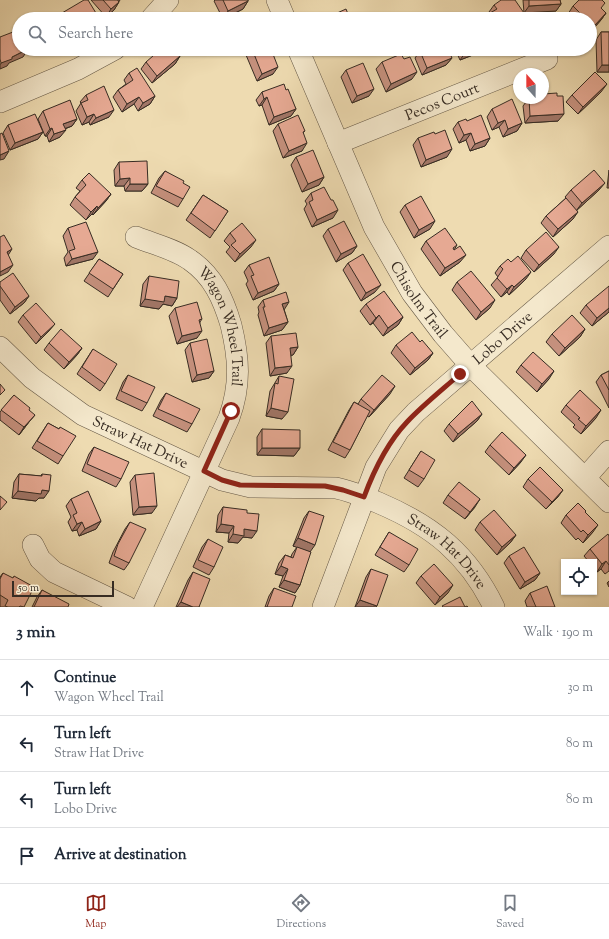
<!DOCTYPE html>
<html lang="en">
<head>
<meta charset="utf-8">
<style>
  :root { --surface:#fff; --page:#f2f2f3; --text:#1f2937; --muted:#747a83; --line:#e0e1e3; --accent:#8f2418 }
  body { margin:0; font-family:"Sorts Mill Goudy",serif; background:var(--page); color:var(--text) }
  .controls { position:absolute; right:12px; bottom:12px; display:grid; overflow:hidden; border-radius:0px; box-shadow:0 1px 3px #0004 }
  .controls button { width:36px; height:36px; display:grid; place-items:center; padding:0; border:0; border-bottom:1px solid var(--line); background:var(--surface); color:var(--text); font:20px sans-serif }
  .compass { position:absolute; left:513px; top:68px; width:36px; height:36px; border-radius:50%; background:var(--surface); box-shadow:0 1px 3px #0004; rotate:339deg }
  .scale { position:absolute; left:12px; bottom:10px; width:102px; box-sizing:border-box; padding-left:4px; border:2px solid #372c23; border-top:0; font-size:11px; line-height:14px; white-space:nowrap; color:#372c23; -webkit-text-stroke:3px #f4e8cc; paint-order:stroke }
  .stop { position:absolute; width:12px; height:12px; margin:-9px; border:3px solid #8f2418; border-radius:50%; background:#fff }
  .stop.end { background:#8f2418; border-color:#fff; box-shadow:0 1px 4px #0008 }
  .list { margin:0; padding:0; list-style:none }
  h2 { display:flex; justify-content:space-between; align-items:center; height:52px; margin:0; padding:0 16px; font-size:17px }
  h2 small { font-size:13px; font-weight:400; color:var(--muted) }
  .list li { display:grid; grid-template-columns:26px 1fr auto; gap:12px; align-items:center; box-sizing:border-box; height:56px; padding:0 16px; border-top:1px solid var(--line) }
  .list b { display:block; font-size:15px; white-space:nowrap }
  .list p { margin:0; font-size:13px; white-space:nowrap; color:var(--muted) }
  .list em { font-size:13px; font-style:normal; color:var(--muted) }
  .icon { flex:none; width:22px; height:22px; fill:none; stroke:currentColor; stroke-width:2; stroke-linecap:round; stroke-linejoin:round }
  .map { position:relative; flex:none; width:609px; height:607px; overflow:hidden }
  .search { position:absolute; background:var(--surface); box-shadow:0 1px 3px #0004; left:12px; right:12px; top:12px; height:44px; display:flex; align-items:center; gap:10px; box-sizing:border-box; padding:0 14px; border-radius:22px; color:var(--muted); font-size:15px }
  .sheet { height:276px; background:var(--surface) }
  nav { display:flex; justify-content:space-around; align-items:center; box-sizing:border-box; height:56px; border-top:1px solid var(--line); background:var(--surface); font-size:11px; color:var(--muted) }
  nav a { display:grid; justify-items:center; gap:2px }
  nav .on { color:var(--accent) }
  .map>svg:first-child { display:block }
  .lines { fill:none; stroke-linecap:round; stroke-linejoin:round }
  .minor-casing { stroke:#655846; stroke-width:22 }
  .minor { stroke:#f4e8cc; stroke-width:21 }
  .wall { fill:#c6917e; stroke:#372c23 }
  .shaded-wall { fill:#a17667; stroke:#372c23 }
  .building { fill:#e6a993; stroke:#372c23 }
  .route { stroke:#8f2418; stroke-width:5 }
  .labels { text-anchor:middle; stroke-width:4; stroke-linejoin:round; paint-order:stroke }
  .street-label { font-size:15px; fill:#372c23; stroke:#f4e8cc }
</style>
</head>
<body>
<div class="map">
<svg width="609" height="607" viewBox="0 0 609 607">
  <rect width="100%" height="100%" fill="#eedbb1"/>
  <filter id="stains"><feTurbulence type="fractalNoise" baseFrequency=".005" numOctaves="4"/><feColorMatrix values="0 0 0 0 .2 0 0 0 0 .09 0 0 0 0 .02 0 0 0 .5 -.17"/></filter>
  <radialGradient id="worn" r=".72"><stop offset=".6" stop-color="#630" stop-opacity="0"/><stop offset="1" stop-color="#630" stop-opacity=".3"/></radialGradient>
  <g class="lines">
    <!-- minor casing -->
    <g class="minor-casing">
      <g id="minor">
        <path d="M277,0L285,19"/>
        <path d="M151,19L168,0"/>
        <path id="s1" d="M298,49L374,227L412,293L443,334L471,366L609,502"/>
        <path d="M0,102L78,69L115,49"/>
        <path id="s2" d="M338,143L547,59"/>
        <path id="s3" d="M136,237C153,244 175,249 190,260C213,276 223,298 231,325C239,358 241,385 229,418L142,607"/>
        <path id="s4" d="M0,347L32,378L83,415L222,480L251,487L336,488C351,491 365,497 379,503C433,526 468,554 494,607"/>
        <path d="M585,478L609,451"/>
        <path d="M33,545L40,559L54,572L127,607"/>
        <path id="s5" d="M323,607L376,467L399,430L416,412L609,246"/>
      </g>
    </g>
    <!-- minor -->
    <use href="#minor" class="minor"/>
  </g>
  <!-- wall -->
  <path class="wall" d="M91,0H120L114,10L106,17Z
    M215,0H248V1L243,9L223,19L214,1Z
    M523,0H560L561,4L556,11L524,13Z
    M494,5L524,13L520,19H486L490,13L489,12Z
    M573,6L602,9L606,13L601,20L590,33V19H573L568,14Z
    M62,13L98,19H58Z
    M601,32H609V72H597L596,40Z
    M179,49H189L184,54Z
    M250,49H271L273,74L257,81L246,55Z
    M455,49H482L478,53L460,60Z
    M420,51L452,58L446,65L422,75L415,58Z
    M180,56L175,64L152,83L141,69L146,62Z
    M382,62L412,79L386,92L376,69Z
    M346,70L369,96L352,103L341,77Z
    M129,73L155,96L150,104L138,111L134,104L122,112L113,97L118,90L126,84L124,80Z
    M286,90L296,109L291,116L269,125L262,105L259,106L256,100L262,92Z
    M601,92L578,114L566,102L572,95Z
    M86,95L109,117L90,125L89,122L82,125L76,111L81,103L80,102Z
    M557,96L558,121L525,123L523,106L529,98Z
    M492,109L522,123L517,131L503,137L499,127L492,130L487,117Z
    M43,111L77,119L72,126L65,129L60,137L49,142L47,136H45L38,119Z
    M467,121L490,138L485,146L470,151L466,140L459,143L453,129L458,122Z
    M278,124L305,131L303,133L302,151L283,158L273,131Z
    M8,125L43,132L38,139L10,150L3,133Z
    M418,138L447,157L421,167L413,145Z
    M296,157L324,177L319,185L302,192L291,165Z
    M119,162L148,184L142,191H125L124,186H115L114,170Z
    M609,170V188H607Z
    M165,171L183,183V199L178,207L151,193L159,178Z
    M82,180L111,194L106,201L93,215L92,214L86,220L70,205L75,197L80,191L76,188Z
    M571,190H599L577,210L573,219L553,237L541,223L546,216L566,198L565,197Z
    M311,193L333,218L312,227L304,209L307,204L305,201Z
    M203,195L228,211L210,238L186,220Z
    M405,205L430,229L414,238L400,212Z
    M68,228L93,259L66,266L64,258L68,252L63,236Z
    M328,229L357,246L352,253L336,262L323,236Z
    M230,233L251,247L235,262L226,252L230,247L224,241Z
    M426,241L457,245L454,250L460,262L440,276L421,249Z
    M526,250L554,254L534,272L521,258Z
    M99,259L123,274L108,297L84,281Z
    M348,263L375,292L361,301L343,270Z
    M249,265L279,284L274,291L253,300L246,284L248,281L244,272Z
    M500,266L526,279L509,295L507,292L501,297L491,285L498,277L495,273Z
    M149,276L177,298L172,306L163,304L159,309L140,306L143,284Z
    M0,282L29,296L24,303L10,314L0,300Z
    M457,282L490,308L476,320L452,290Z
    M263,300L284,309L288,322L282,330L264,336L258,315L259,312L258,307Z
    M366,304L403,317L398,325L383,336L373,323L370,325L360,311Z
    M586,305L609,312L592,326L580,313Z
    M175,308L202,319L200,322L197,338L177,344L169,316Z
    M23,315L49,331L36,344L18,322Z
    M585,329L580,337L559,356L546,342L552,334Z
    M271,336L298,347L293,355H291L287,373L270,376L266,343Z
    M420,342L433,353L428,360L410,375L391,353L396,345Z
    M49,343L82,348L77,355L64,369L44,350Z
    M190,343L214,371L209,378L192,382L185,350Z
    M93,349L105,384L100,391L77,374Z
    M521,365L549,379L537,392L516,372Z
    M609,371V408L596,382L601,375Z
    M128,375L147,403L142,411L116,399L123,382Z
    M279,376L282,419L266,416L270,391Z
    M166,393L192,424L187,432L153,416L161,400Z
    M390,394L369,417L367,416L350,450L345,458L328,450L349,410L354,402L358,404L361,399Z
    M14,395L29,410V422L19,435L0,420V412Z
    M566,405L596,418L581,434L573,427L575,425L561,412Z
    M482,414L477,421L453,442L444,431L449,424Z
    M48,423L59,429L63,456L58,464L32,448Z
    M262,429L300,448L294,456L257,455V437Z
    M490,445L521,462L509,475L485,452Z
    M94,447L121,479L116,487L82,471L89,454Z
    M421,451L424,479L418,487L404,478Z
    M19,474L41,476L42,474L44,498H39L36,501L12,498L14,482Z
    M135,475L152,513L133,515L130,482Z
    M528,479L558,497L546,509L523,487Z
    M448,495L475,507L465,519L443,503Z
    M71,499L101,521L96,529L79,536L77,530L72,531L68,522L71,517L66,506Z
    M223,507L247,513L252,538L243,537L238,543L228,542L229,533L216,532L218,515Z
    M309,511L310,552L300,585L295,593L279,587L283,576L275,574L279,563L285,555L291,557L292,554L297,547L293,546L304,518Z
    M585,512L593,532L583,543L578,538L576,540L561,523L566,515Z
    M130,522L129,563L124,570L109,563L113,552L125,529Z
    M480,522L516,535L510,543L497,555L475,530Z
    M389,532L409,565L404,572L375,555Z
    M609,536V571L605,574L601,569L597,572L594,568V562H589L584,556L590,549Z
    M208,539L214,567L209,575L193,567L202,547Z
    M509,556L540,573L535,580L520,589L504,563Z
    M371,569L376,607H355L366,577Z
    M193,572L199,607H176L188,580Z
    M3,573L24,607H0V577Z
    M421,576L448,593L435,605L416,583Z
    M609,581V587L607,583Z
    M274,588L292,607H265L269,596Z
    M42,590L68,607H32L37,597Z
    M530,593L555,607H527L525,601Z"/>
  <!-- shaded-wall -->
  <path class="shaded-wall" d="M248,1L243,9L223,19L228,11Z
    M119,2L114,10L106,17L111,9Z
    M561,4L556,11L524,13L529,6Z
    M524,13L520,19H515Z
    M606,13L601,20L590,32L595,25Z
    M28,49L23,57L9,63L7,66L0,69V65L1,63L12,57Z
    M33,49H37L31,51Z
    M474,49H482L478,53L460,60L465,53Z
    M180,56L175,64L152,83L157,76Z
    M452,58L446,65L422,75L427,68Z
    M602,65H609V72H597Z
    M278,67L273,74L257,81L262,74Z
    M417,72L412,79L386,92L391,84Z
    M607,84L601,92L578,114L583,107Z
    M374,89L369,96L352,103L357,96Z
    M155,96L150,104L138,111L143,103Z
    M139,97L134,104L122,112L127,104Z
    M267,97L262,105L259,106L264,99Z
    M296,109L291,116L269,125L274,117Z
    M114,110L109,117L90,125L96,118Z
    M94,114L89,122L82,125L87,117Z
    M564,114L558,121L525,123L530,116Z
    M77,119L72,126L58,131L63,124Z
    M505,120L499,127L492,130L498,123Z
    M522,123L517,131L503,137L508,129Z
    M52,128L47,136H45L50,129Z
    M66,130L60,137L49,142L54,134Z
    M43,132L38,139L10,150L15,143Z
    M471,133L466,140L459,143L464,135Z
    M490,138L485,146L470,151L475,144Z
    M307,143L302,151L283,158L289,151Z
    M452,149L447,157L421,167L426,160Z
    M9,151L4,159L0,160V155Z
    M324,177L319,185L302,192L308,184Z
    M130,178L124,186H115L120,179Z
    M605,183L599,190L576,211L582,203Z
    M130,184H148L142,191H125Z
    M111,194L106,201L93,215L98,208Z
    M97,206L92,214L86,220L91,212Z
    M338,210L333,218L312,227L317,220Z
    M578,212L573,219L553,237L558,229Z
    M435,221L430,229L414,238L419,230Z
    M256,240L251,247L235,262L240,254Z
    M357,246L352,253L336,262L341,254Z
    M559,247L554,254L534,272L539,265Z
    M12,249L7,257V252Z
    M98,252L93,259L66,266L72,259Z
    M466,255L460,262L440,276L445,268Z
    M13,265L8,272L0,276V272Z
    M531,272L526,279L509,295L514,287Z
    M279,284L274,291L253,300L258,293Z
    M381,285L375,292L361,301L366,293Z
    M512,285L507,292L501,297L507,289Z
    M29,296L24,303L10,314L15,307Z
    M165,296L177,298L172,306L163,304L159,309L140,306L145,299Z
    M495,300L490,308L476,320L481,312Z
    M289,302L284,310L282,304Z
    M609,308V312L592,326L597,318Z
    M379,315L373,323L370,325L376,318Z
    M403,317L398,325L383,336L388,328Z
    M288,322L282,330L264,336L269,328Z
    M55,324L49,331L36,344L41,337Z
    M585,329L580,337L559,356L565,348Z
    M202,331L197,338L177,344L182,336Z
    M298,347L293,355L285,356L290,348Z
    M82,348L77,355L64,369L69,362Z
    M433,353L428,360L410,375L415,368Z
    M292,366L287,373L270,376L275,368Z
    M214,371L209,378L192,382L197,375Z
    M554,371L549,379L537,392L542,384Z
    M395,386L390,394L369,417L374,410Z
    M271,408L288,412L282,419L266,416Z
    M601,410L596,418L581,434L586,426Z
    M482,414L477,421L453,442L458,434Z
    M35,415L29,422L19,435L24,427Z
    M262,448H300L294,456L257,455Z
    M526,455L521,462L509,475L514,468Z
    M42,490L49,491L44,498H39L36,501L12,498L18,491Z
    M563,490L558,497L546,509L552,502Z
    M480,499L475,507L465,519L470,512Z
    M157,506L152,513L133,515L139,507Z
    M101,521L96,529L79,536L85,529Z
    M82,522L77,530L72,531L77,524Z
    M221,524L234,526L229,533L216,532Z
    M598,525L593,532L583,543L588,535Z
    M244,529L257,531L252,538L243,537L238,543L228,542L233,534Z
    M516,535L510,543L497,555L502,547Z
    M298,538L315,545L310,552L293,546Z
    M606,561L601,569L597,572L602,564Z
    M281,566L288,569L283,576L275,574Z
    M540,573L535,580L520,589L525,582Z
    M284,580L300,585L295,593L279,587Z
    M453,585L448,593L435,605L440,597Z
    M360,600L377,606L376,607H355Z
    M181,602L193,607H177Z"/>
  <!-- building -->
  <path class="building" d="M84,0H88L99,18L97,19H66L62,13Z
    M103,0H118V1L119,2L111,9Z
    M223,0H248V1L228,11Z
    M501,0H515L524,13L515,19H495L490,13L497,9L494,5Z
    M529,0H560L561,4L529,6Z
    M579,0H602L605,3L601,8L606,13L595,25L590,20V19H586L573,6Z
    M346,9L350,19H327L326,18Z
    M199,13L204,19H193Z
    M53,15L55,19H42Z
    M13,32L16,38L19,37V49H28L12,57V59L1,63L0,59V37Z
    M601,32H609V65H602Z
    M161,49H174L180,56L157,76L146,62Z
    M252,49H271L278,67L262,74Z
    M424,49H448L452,58L427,68L420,51Z
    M463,49H474L465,53Z
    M401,54L404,59L410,57L417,72L391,84L382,62Z
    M363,63L374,89L357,96L346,70Z
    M137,68L155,96L143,103L139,97L127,104L118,90L133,80L129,73Z
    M595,72L607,84L583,107L572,95Z
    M284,84L286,90L288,89L296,109L274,117L267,97L264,99L262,92Z
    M104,86L114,110L96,118L94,114L87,117L81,103L88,100L86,95Z
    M557,93V96H563L564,114L530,116L529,98H543V94Z
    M512,99L522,123L508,129L505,120L498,123L492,109Z
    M70,100L77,119L63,124L66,130L54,134L52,128L50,129L43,111Z
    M35,114L43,132L15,143L8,125Z
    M298,115L305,131L303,132L307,143L289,151L278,124Z
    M481,115L490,138L475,144L471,133L464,135L458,122L466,119L467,121Z
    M445,130L452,149L426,160L418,138L434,132L435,134Z
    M2,133L9,151L0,155V134Z
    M313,150L324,177L308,184L296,157Z
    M147,161L148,184H130V178L120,179L119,162Z
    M594,170L605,183L582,203L571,190Z
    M165,171L184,181L183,183L190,187L183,199L156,186Z
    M89,173L111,194L98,208L97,206L91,212L75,197L86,185L82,180Z
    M324,187L331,200H333L338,210L317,220L309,202L313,200L311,193Z
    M203,195L228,211L215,231L191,213Z
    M421,196L435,221L419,230L405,205Z
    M566,198L578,212L558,229L546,216Z
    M344,221L357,246L341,254L328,229Z
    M86,222L98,252L72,259L69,251L75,249L68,228Z
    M242,223L256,240L240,254L231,245L236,241L230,233Z
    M445,228L457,245L453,248L454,250L460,246L466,255L445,268L426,241Z
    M546,232L559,247L539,265L526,250Z
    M4,235L12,249L7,252L13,265L0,272V237Z
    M363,254L381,285L366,293L348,263Z
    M518,256L531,272L514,287L512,285L507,289L497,278L503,269L500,266L508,259L511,262Z
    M269,257L279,284L258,293L251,276L254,275L249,265Z
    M99,259L123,274L113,289L89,273Z
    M471,271L495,300L481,312L457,282Z
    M13,273L29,296L15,307L0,286V282Z
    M149,276L179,281L177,298L165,296L164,302L145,299Z
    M609,286V308L597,318L586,305Z
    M384,291L403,317L388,328L379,315L376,318L366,304Z
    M286,292L289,302L282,304L288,322L269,328L263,307H265L263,300Z
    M197,302L202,319L199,320L202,331L182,336L175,308Z
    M36,303L55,324L41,337L23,315Z
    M572,315L585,329L565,348L552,334Z
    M61,329L82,348L69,362L49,343Z
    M412,332L420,342L422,340L433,353L415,368L396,345Z
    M296,333L298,347L290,348L292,366L275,368L271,336Z
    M207,339L214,371L197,375L190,343Z
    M93,349L117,364L105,384L82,367Z
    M533,352L554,371L542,384L521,365Z
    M609,371V390L601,375Z
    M128,375L155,387L147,403L121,391Z
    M382,375L395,386L374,410L361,399Z
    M279,376L294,379L288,412L271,408L275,383L278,384Z
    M0,384L5,390L0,395Z
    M580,390L601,410L586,426L578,419L580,418L566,405Z
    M166,393L200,409L192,424L158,409Z
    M14,395L30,408L29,410L35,415L24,427L1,410Z
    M472,401L482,414L458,434L449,424Z
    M354,402L370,411L350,450L333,442Z
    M48,423L59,429L60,427L76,436L63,456L37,441Z
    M262,429L300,430V448H262Z
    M502,432L526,455L514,468L490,445Z
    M94,447L129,462L121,479L87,464Z
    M421,451L435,460L424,479L409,470Z
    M540,467L563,490L552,502L528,479Z
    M154,473L157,506L139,507L135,475Z
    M19,474L42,476V474L51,475L49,491L42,490L41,494L18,491Z
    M459,482L480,499L470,512L448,495Z
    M88,491L101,521L85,529L82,522L77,524L73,515L77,513L71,499Z
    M0,496L7,502L0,510Z
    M578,503L586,511L585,512L598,525L588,535L583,530L581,532L566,515Z
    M223,507L247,510V513L259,514L257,531L244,529V536L233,534L234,526L221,524Z
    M494,510L516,535L502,547L480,522Z
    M309,511L324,516L315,545L298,538Z
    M130,522L146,529L129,563L114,556L118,544Z
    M389,532L418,549L409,565L380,547Z
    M608,534L609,536V565L606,561L602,564L590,549Z
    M208,539L223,547L214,567L198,560Z
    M297,547L311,552L300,585L284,580L288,569L281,566L285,555L293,558Z
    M524,547L540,573L525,582L509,556Z
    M434,564L453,585L440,597L421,576Z
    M371,569L388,575L377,606L360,600Z
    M193,572L210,579L199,607H193L181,602Z
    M3,573L13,578L14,576L34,587L24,607L20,606L19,607H8L5,606L8,600L0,595V579Z
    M547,586L555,607H536L530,593Z
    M274,588L296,596L292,607H267Z
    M42,590L69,604L68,607H34Z
    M460,597L465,607L467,606L468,607H443L442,606Z"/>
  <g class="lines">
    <!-- route -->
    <path class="route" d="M231,411L204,471L222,480L240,485L325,486L343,490L364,497C374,470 387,443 407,422C423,405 442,390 460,374"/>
  </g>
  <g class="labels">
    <!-- street labels -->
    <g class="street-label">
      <text dy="5" stroke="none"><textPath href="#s2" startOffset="112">Pecos Court</textPath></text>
      <text dy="5" stroke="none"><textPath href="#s1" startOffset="279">Chisolm Trail</textPath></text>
      <text dy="5" stroke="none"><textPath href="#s3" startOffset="136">Wagon Wheel Trail</textPath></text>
      <text dy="5" stroke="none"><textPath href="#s5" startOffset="332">Lobo Drive</textPath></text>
      <text dy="5" stroke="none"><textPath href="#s4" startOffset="171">Straw Hat Drive</textPath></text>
      <text dy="5" stroke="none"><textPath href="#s4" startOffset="506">Straw Hat Drive</textPath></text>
    </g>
  </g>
  <rect width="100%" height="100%" filter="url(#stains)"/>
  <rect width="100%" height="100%" fill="url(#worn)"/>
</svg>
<div class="controls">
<button><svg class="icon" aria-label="locate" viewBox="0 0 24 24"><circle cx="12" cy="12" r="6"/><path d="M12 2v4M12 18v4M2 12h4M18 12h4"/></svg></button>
</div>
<svg class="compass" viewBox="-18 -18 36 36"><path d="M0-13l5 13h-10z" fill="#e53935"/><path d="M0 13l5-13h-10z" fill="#747a83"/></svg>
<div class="scale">50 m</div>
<div class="stop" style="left:231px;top:411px"></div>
<div class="stop end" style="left:460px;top:374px"></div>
<div class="search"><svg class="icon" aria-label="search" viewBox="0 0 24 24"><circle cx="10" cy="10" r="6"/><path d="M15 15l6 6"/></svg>Search here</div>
</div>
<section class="sheet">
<h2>3 min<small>Walk · 190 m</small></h2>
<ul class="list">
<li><svg class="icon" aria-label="ahead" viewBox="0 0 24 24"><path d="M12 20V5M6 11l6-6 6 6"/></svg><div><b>Continue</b><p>Wagon Wheel Trail</p></div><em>30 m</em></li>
<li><svg class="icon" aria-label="left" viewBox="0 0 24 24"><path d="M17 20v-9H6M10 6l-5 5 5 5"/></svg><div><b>Turn left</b><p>Straw Hat Drive</p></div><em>80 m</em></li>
<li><svg class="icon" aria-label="left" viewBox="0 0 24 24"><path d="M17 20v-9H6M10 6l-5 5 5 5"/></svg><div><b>Turn left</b><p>Lobo Drive</p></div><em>80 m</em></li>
<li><svg class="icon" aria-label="arrive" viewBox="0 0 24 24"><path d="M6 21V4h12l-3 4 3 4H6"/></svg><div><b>Arrive at destination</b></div></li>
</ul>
</section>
<nav>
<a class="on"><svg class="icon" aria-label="map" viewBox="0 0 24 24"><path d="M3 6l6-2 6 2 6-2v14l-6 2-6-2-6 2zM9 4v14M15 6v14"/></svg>Map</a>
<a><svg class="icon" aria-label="directions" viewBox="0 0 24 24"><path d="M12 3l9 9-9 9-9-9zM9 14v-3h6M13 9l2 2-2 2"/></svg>Directions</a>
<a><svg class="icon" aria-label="saved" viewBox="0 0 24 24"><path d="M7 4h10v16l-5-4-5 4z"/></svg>Saved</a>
</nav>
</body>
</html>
